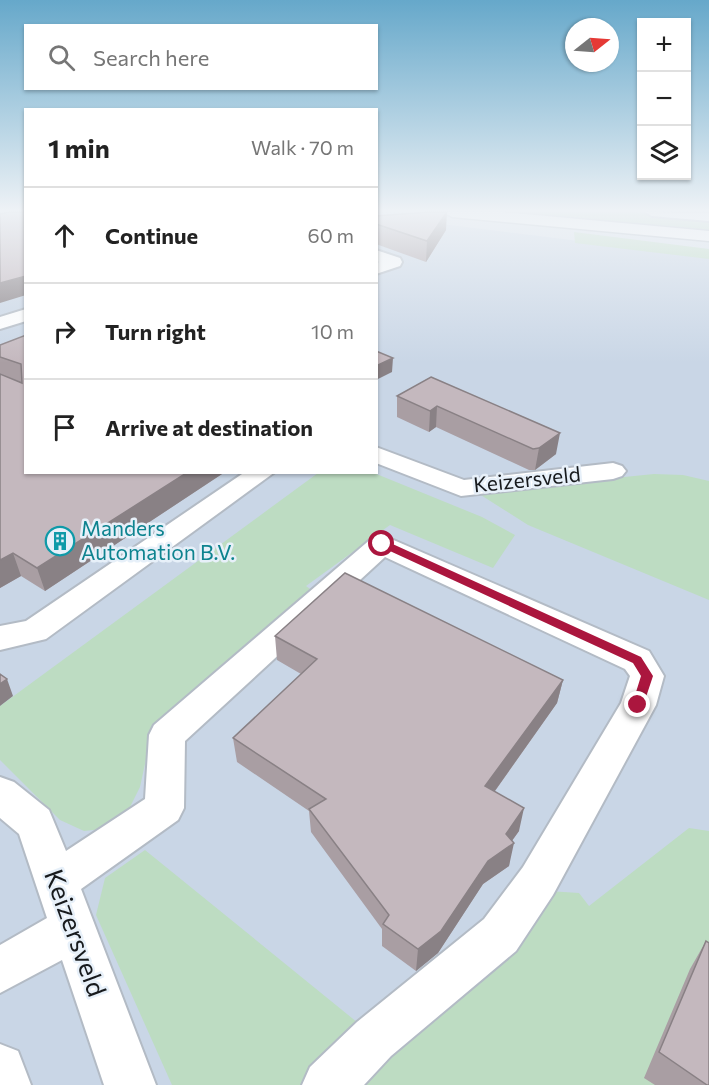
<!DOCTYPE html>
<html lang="en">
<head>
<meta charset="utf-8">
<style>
  :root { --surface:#fff; --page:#f6f6f6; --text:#222; --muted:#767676; --line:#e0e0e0 }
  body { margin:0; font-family:Commissioner,sans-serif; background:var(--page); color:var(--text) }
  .controls { position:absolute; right:18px; top:18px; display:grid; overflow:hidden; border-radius:0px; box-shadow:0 2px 4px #0004 }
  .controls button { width:54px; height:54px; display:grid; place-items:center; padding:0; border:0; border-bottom:2px solid var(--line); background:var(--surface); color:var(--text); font:30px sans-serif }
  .compass { position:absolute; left:565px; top:18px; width:54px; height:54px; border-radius:50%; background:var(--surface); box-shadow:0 2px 4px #0004; rotate:73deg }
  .stop { position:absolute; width:18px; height:18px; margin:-14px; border:4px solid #ab163e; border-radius:50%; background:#fff }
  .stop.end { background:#ab163e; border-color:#fff; box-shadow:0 2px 6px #0008 }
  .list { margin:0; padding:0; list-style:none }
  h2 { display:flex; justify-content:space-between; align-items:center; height:78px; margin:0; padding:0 24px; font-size:26px }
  h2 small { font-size:20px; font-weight:400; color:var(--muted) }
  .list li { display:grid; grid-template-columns:39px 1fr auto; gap:18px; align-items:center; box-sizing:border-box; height:96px; padding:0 24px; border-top:2px solid var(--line) }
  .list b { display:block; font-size:22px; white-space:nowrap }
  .list em { font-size:20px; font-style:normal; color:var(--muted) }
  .icon { flex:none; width:33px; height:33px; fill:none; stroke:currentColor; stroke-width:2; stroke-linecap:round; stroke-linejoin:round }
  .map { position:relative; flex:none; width:709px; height:1085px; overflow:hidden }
  .search { position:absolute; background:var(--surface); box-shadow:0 2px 4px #0004; left:24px; top:24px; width:354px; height:66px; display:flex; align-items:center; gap:15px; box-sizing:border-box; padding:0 21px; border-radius:0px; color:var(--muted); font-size:22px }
  .panel { position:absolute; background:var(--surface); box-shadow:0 2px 4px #0004; left:24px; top:108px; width:354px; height:366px; border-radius:0px }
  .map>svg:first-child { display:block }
  .built { fill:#c9d6e6 }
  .green { fill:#bddcc2 }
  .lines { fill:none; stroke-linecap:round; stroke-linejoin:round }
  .minor-casing { stroke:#b3bbc5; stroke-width:4 }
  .major-casing { stroke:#b3bbc5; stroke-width:3 }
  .minor { fill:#fff; fill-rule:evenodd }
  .major { fill:#fff; fill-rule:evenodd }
  .wall { fill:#a99ea3 }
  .shaded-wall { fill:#898185 }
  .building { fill:#c4b8be; stroke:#898185; stroke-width:1.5 }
  .route { fill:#ab163e }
  .labels { text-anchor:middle; stroke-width:5; stroke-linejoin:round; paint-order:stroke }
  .street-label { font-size:21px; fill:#171a1d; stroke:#e7f0f9 }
  .culture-label { font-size:21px; fill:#0d838f; stroke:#e7f0f9; text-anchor:start }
  .near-street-label { font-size:26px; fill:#171a1d; stroke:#e7f0f9 }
</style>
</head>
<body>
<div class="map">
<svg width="709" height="1085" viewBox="0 0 709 1085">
  <rect width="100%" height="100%" fill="#dae2ec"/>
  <!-- built -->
  <path class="built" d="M0,212H25L26,472H376L377,216L709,257V1085H0Z"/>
  <!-- green -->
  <path class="green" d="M510,212H628L709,219V231Z
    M574,232L709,249V259L575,243Z
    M318,473H374L482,517L515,535L493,568L390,525L306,586L313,591L153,727L140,787L128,811L103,829L84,831L60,820L0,760V706Z
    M654,474L683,475L709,481V600L528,525L476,492Z
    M689,828L709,831V1085H351L548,891L579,893L589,906Z
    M145,850L363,1027L304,1085H172L96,915L105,878Z"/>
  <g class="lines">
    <!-- minor casing -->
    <g class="minor-casing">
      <path id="minor" d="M645,212L709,213V221L652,216Z
        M376,250L400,258L402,262L400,266L376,274V263L379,262L376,261Z
        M26,309V321L0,329V317Z
        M376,447L464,480L613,463L622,466L626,471L622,476L613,479L461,496L376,463Z
        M245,472H275L46,639L0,650V626L26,621Z
        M382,535L649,651L664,676L656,705L553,895L516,951L391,1056L364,1085H302L310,1067L357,1022L484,919L523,867L621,703L630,676L625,669L385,557L185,741L184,808L178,820L81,889L156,1085H104L62,960L0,993V945L47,918L19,834L0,818V777L14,782L49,810L66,851L145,799L149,735L154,725L372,538Z
        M0,1044L18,1051L31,1085H0Z"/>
    </g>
    <!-- major casing -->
    <g class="major-casing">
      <path id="major" d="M443,212H503L709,231V241L452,217Z"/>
    </g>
    <!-- minor -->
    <use href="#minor" class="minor"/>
    <!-- major -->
    <use href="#major" class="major"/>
  </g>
  <!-- wall -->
  <path class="wall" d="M376,216L446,230L426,262L376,244Z
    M26,335V472H225L45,591L21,576L0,588V345Z
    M431,377L556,454L535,470H529L436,427L429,432L397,417V396Z
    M275,636L563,680L557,703L495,791L519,831L512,841L509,866L483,884L438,953L416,971L382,946V929L311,832L309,811L237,762L233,738L301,674L277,660Z
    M706,941L709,1085H655L644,1078L690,969Z"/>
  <!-- shaded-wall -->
  <path class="shaded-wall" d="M447,212L446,230L426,262L427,241Z
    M26,276V295L0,303V283Z
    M393,358L392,372L376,380V366Z
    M437,406L436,427L429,432L430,411Z
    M560,433L556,454L535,470L539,448Z
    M188,472H225L45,591L37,568Z
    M13,553L21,576L0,588V560Z
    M7,679L13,696L0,706V684Z
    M563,680L557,703L482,809L485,786Z
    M524,808L519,831L508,846L514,843L509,866L483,884L438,953L416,971L418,949Z"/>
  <!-- building -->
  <path class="building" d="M10,212H26V276L0,283V214Z
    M429,212H447L427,241L376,224V216Z
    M26,335V472H188L37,568L13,553L0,560V374L22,383L21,364L0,357V345Z
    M376,351L393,358L376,366Z
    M431,377L560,433L539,448L533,449L437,406L430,411L397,396Z
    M345,573L563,680L485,786L524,808L506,834L514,843L488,861L441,931L418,949L383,924L389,915L309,809L326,799L233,738L317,659L275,636Z
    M0,674L7,679L0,684Z
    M706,941L709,943V1085H707L659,1052Z"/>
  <!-- sky -->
  <linearGradient id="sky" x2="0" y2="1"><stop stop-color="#66a8ca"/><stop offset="0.58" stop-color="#eef2f6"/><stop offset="1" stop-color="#eef2f6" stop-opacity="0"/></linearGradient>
  <rect width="709" height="363" fill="url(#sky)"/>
  <!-- route -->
  <path class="route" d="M379,541H386L641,657L653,676L642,709L638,710L632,705L641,676L633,663L379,546Z"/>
  <!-- icons -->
  <defs>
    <g id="building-ring" transform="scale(1.5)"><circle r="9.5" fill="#e7f0f9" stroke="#0f9aa8" stroke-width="1.5"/><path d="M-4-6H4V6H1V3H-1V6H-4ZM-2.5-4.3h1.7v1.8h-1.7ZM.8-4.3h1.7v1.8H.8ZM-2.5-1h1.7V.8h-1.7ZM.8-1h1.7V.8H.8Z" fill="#0f9aa8"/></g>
  </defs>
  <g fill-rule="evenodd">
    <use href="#building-ring" x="60" y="541"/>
  </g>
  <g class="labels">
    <!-- street labels -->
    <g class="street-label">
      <text transform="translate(527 480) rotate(-6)" y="7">Keizersveld</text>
    </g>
    <!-- culture labels -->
    <g class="culture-label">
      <text x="81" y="536">Manders<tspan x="81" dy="24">Automation B.V.</tspan></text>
    </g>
    <!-- near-street labels -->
    <g class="near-street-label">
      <text transform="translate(75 933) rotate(70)" y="9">Keizersveld</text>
    </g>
  </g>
</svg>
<div class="controls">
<button>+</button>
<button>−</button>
<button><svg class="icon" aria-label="layers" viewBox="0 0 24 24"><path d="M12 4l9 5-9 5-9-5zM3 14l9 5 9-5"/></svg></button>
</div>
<svg class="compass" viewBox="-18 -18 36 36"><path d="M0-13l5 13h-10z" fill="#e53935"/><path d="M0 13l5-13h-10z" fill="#767676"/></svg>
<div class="stop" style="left:382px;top:544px"></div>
<div class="stop end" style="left:638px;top:705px"></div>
<div class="search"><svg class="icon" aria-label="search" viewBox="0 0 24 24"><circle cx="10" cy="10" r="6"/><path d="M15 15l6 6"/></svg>Search here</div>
<section class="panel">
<h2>1 min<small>Walk · 70 m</small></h2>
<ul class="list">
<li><svg class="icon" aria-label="ahead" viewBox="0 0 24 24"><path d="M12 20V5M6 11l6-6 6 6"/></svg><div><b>Continue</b></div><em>60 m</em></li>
<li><svg class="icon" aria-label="right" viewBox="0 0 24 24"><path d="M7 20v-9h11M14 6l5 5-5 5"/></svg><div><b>Turn right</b></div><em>10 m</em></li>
<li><svg class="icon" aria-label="arrive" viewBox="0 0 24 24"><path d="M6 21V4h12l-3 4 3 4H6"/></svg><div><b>Arrive at destination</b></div></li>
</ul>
</section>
</div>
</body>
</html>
